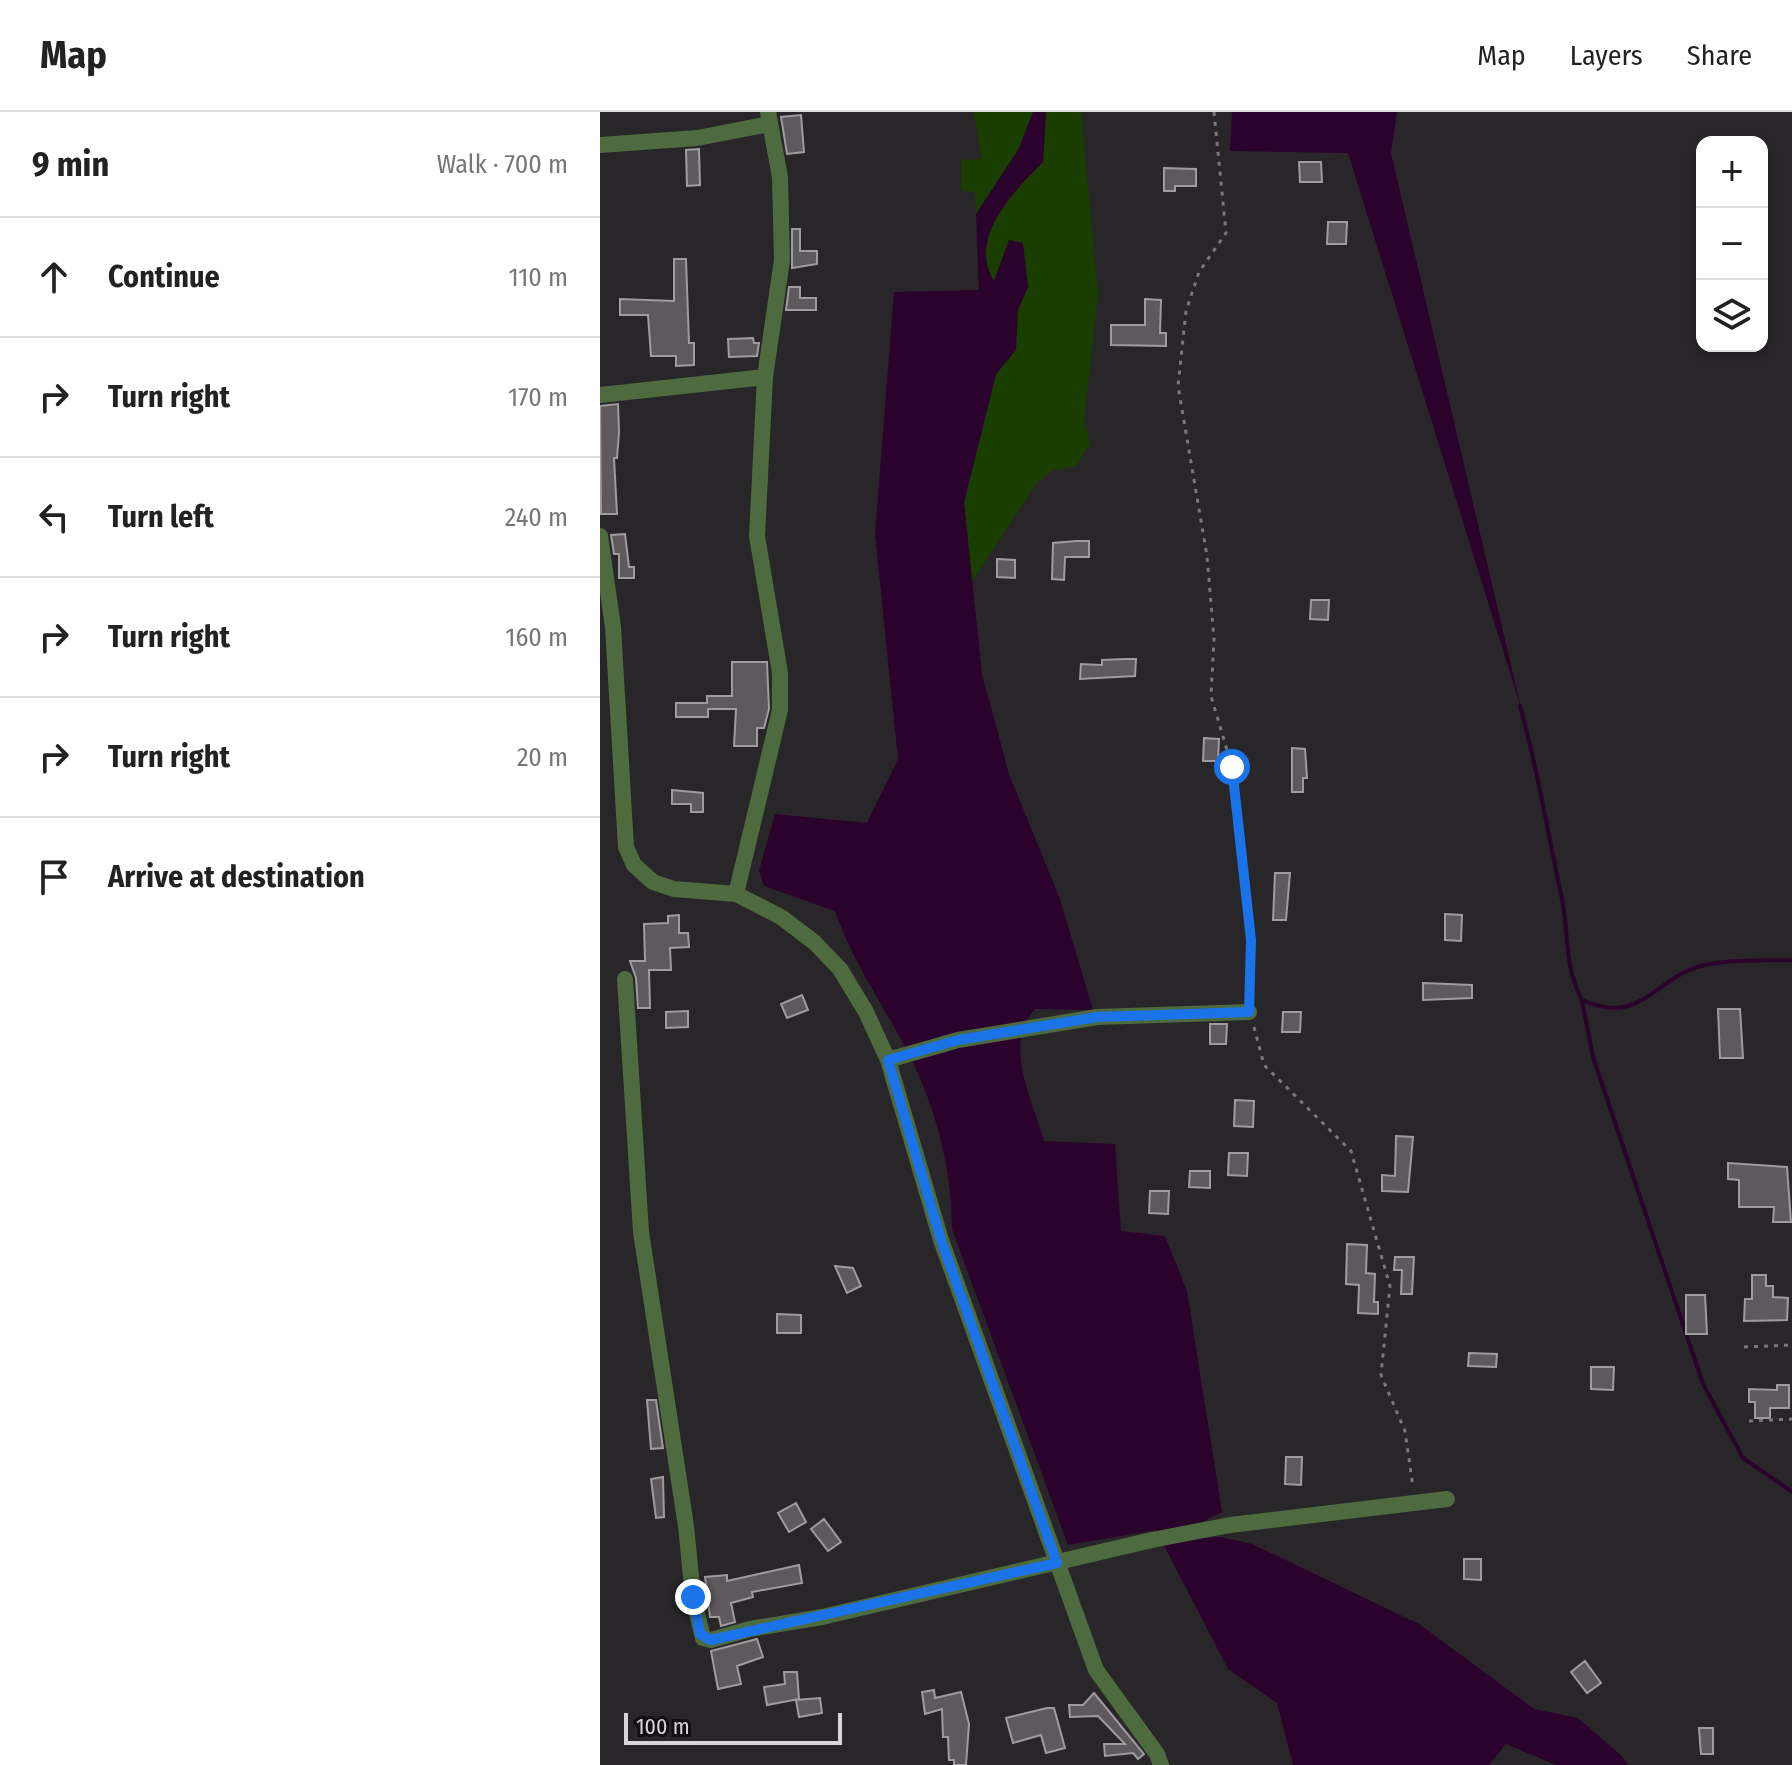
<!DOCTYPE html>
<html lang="en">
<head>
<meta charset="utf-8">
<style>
  :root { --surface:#fff; --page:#f2f2f2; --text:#222; --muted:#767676; --line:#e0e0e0 }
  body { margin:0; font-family:"Fira Sans Condensed",sans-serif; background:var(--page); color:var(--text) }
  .controls { position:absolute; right:24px; top:24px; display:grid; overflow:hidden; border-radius:16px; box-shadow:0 4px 12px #0003 }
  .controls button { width:72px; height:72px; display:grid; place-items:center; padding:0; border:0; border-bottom:2px solid var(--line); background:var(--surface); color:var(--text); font:40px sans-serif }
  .scale { position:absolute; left:24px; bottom:20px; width:218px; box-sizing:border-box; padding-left:8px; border:4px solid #d7d5d7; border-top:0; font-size:22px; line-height:28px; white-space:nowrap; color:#d7d5d7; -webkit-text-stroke:6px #110f11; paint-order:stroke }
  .stop { position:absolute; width:24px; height:24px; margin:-18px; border:6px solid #1a73e8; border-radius:50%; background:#fff }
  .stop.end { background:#1a73e8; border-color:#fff; box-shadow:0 2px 8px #0008 }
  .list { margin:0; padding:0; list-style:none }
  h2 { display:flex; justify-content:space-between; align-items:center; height:104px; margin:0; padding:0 32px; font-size:34px }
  h2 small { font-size:26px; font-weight:400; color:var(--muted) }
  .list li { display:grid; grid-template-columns:52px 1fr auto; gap:24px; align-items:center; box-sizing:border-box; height:120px; padding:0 32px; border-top:2px solid var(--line) }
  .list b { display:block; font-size:30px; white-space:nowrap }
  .list em { font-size:26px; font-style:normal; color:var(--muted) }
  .icon { flex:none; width:44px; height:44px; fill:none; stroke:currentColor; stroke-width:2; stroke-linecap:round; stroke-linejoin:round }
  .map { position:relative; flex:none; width:1192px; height:1653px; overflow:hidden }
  header { display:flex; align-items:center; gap:48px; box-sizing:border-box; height:112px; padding:0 40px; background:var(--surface); border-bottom:2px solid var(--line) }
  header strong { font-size:38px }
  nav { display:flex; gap:44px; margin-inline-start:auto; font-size:28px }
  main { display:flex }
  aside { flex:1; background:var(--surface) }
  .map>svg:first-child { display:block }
  .green { fill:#1a3e00 }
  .water { fill:#2b022b }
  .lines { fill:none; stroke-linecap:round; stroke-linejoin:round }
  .stream { stroke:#2b022b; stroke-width:4 }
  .building { fill:#5d595d; stroke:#9f9b9f; stroke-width:2 }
  .path { stroke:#7a787a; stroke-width:3; stroke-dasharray:4 6; stroke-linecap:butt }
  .minor { stroke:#4d6b3e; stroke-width:16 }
  .route { stroke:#1a73e8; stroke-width:10 }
</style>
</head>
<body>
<header>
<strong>Map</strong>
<nav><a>Map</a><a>Layers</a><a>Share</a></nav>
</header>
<main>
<aside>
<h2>9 min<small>Walk · 700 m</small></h2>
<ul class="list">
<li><svg class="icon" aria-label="ahead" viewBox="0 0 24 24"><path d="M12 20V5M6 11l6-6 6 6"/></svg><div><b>Continue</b></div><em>110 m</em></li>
<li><svg class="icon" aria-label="right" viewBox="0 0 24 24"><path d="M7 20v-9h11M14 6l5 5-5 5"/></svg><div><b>Turn right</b></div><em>170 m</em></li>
<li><svg class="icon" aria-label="left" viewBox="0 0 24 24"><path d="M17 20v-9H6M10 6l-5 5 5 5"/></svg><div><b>Turn left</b></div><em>240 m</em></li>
<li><svg class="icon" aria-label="right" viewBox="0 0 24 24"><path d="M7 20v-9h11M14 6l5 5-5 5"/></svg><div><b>Turn right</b></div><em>160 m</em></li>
<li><svg class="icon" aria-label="right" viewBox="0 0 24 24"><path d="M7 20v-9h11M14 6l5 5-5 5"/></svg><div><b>Turn right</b></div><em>20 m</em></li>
<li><svg class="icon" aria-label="arrive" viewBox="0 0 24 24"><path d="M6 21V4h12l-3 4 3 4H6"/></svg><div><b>Arrive at destination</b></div></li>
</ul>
</aside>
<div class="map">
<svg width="1192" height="1653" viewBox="0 0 1192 1653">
  <rect width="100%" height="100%" fill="#292629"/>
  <!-- green -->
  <path class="green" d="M374,0H433L418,38L376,102L375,80L361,79V48L382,47Z
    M446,0H481L498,183L484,308L490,332L476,354L453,358L436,372L372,470L364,390L396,262L416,238L418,198L428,175L409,128L394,169C368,126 413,80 443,50Z"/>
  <!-- water -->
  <path class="water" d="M433,0H446L443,50C414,79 367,126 394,169L409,128L423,131L428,175L418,198L416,238L396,262L364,390L382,562L409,662L460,787L493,898L435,897C402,932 433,989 444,1029L515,1032L521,1119L565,1124L587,1179L622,1400L598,1412L602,1426L621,1425L652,1432L819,1512L934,1597L978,1606L1022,1644L1028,1653H956L906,1632L889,1653H693L677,1591L628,1557L556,1418L468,1433L352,1117C352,1053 333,985 302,929C278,885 251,846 235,799L164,774L159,759L175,702L267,711L298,647L275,422L294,180L379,178L376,102L418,38Z
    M632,0H797L791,41L921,596L748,41L630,39Z"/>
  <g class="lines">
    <!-- stream -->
    <path class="stream" d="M920,594C938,658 948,722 962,787C969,823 964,854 982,888C1043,915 1053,865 1105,853C1130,847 1166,849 1192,848
      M982,889L993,945L1103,1272L1143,1346L1192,1380"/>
  </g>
  <!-- building -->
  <path class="building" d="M201,3L204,40L187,42L181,5Z
    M99,37L100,73L87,74L86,38Z
    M699,50H721L722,70H700Z
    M564,56L596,57V74H575V79H564Z
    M728,110H747L746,132H727Z
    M192,117H200V139H217V152L192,156Z
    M74,147H86L89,231H94V253L76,254V244H51L48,203H20V187L74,189Z
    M189,175H200V186H216V198H186Z
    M545,187L561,188L560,221H566V234L511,233V213H545Z
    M153,226L154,231H159L157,244L129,245L128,227Z
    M18,292L19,320L17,346H14L17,402H1L0,294Z
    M25,422L29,455H34V466H19V442H14L11,423Z
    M476,429H489V445H465L464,468L452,467L453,431Z
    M397,447L415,448V466L397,465Z
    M711,488H729L728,508L710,507Z
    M524,547H536L535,564L480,567L481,552L502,553V548Z
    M132,550H167L169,597L164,616H157V634H134L136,597H108V605H76V591H107V584H132Z
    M604,626L619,627L618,649H603Z
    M692,636L705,637L707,666H703V680H692Z
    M72,678L103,681V700H91V692H72Z
    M675,761H690L686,808H673Z
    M845,802L862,803L861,829L845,828Z
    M79,803V821H88L89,835L70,836L71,858H49L50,896H38L36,866L30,849H45L44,812L68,811V804Z
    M823,871L872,873V886L823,888Z
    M202,883L208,898L187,906L181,892Z
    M1118,897H1140L1143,946H1120Z
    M88,899V915L66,916V900Z
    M683,900H701L700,920H682Z
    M610,912H627L626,932H610Z
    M635,988L654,989L653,1015L634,1014Z
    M796,1024L813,1025L808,1080L782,1079V1063L795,1064Z
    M629,1041H648L647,1064L628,1063Z
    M1128,1051L1187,1055L1191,1110H1173L1174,1095H1139V1068L1128,1067Z
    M590,1059H610V1076L589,1075Z
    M550,1079H569L568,1102L549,1101Z
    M747,1132L767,1133L766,1161L775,1162L774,1190H778V1202L758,1201L759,1173L746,1172Z
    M795,1145H814L812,1182H801L802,1158H794Z
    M235,1154L253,1156L261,1174L247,1181Z
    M1152,1163H1166V1174H1173V1185L1188,1186L1187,1208L1144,1209L1145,1187H1152Z
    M1086,1183H1105L1107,1222H1086Z
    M177,1202L201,1203V1221H177Z
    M869,1241L897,1242L896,1255L868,1254Z
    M991,1255H1014L1013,1278L991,1277Z
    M1177,1273H1189V1296H1170V1306H1155V1290H1149V1277L1177,1278Z
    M47,1288H56L63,1336L51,1337Z
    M686,1345H702L701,1373L685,1372Z
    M63,1365L64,1405L56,1406L51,1367Z
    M196,1391L206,1410L189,1420L178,1401Z
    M224,1407L241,1430L228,1439L211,1417Z
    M864,1447H881V1468L864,1467Z
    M199,1453L202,1471L152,1480L153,1485L131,1491L135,1510L121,1514L119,1505H110L105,1465L127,1463V1469Z
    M157,1527L163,1545L137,1554L141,1572L118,1577L111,1539Z
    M985,1549L1001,1571L987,1581L971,1560Z
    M184,1560H197L199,1587L167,1593L164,1575L185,1572Z
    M334,1578L335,1586L361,1580L369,1612L366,1653H354V1648H349L348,1625H343L342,1597L325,1602L322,1580Z
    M494,1581L544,1642L538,1647L533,1641L505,1644L504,1632H525L498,1604L470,1605L469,1593H483Z
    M220,1586L222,1601L199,1605L196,1588Z
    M447,1596H454L465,1636L446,1641L441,1623L413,1631L406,1606Z
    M1099,1616H1113V1642H1101Z"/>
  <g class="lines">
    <!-- path -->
    <path class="path" d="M614,0L626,121L599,160L586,199L578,274L607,444L614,527L611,584L632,655L644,742L651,828L650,884
      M654,915L664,953L751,1039L790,1174L781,1263L805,1319L813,1375
      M1144,1235L1192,1233
      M1149,1309L1192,1307"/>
    <!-- minor -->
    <path class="minor" d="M0,33L97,26L170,12
      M0,283L165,265
      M0,424L13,515L26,735L34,753L53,770L74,777L136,782L181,805L214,830L240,857L266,900L288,948L341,1128L496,1558L557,1642L561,1653
      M136,782L180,598V561L157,424L165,265L182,148L180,65L168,0
      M25,867L41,1120L86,1414L93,1485L103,1526L111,1528L150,1517L222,1505L552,1428L630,1413L847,1387
      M288,948L358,928L497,905L649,900"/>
  </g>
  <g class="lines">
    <!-- route -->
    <path class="route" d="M93,1485L100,1522L111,1528L457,1451L341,1128L288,948L358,928L497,905L649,900L651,828L632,655"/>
  </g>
</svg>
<div class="controls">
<button>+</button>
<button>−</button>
<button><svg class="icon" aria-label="layers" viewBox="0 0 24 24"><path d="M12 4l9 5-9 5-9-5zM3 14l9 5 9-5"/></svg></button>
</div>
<div class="scale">100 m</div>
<div class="stop" style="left:632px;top:655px"></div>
<div class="stop end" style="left:93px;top:1485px"></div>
</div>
</main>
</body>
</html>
